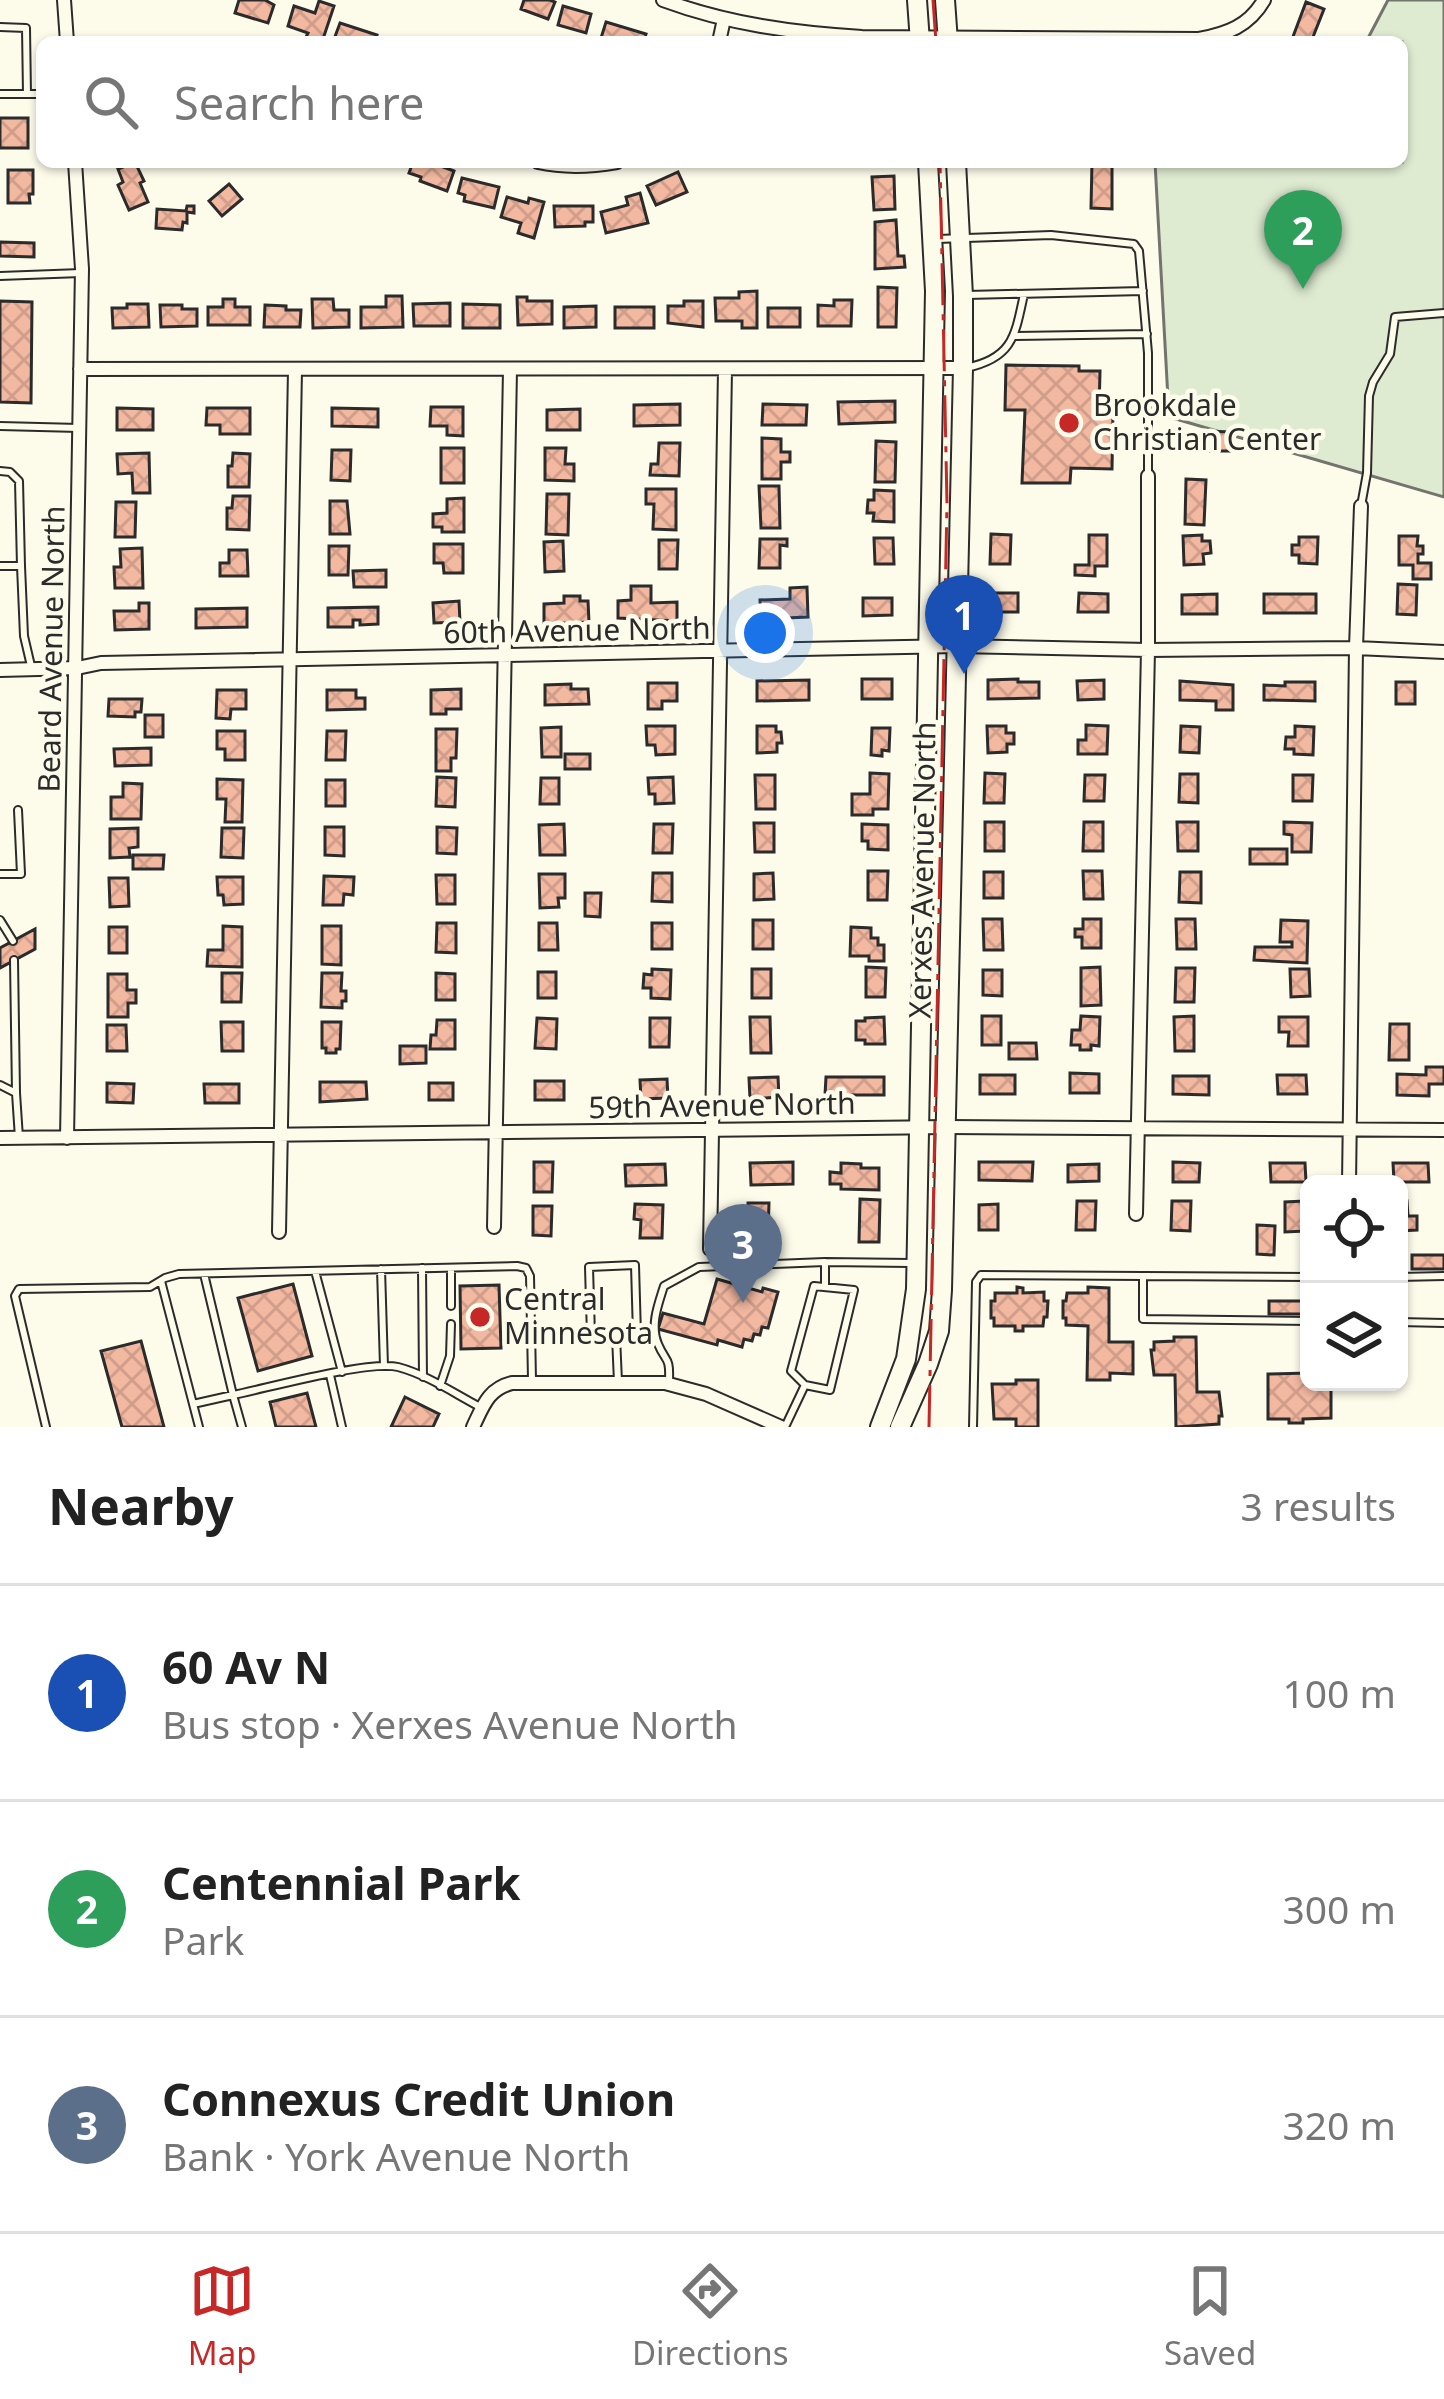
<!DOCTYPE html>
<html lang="en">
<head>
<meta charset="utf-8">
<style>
  :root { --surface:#fff; --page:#f6f6f6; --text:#222; --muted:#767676; --line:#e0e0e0; --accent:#c62828 }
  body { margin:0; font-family:"Noto Sans",sans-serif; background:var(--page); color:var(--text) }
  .controls { position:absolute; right:36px; bottom:36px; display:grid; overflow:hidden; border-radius:18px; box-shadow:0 3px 9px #0004 }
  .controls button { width:108px; height:108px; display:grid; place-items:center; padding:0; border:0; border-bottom:3px solid var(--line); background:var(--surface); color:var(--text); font:60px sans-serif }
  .you { position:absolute; left:765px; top:633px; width:42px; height:42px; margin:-30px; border:9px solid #fff; border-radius:50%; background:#1a73e8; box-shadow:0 0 0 18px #1a73e833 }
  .badge { display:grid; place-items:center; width:78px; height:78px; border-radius:50%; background:var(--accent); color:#fff; font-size:39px; font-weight:700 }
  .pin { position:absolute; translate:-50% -99px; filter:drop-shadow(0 3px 6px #0008) }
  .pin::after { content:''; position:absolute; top:63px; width:42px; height:36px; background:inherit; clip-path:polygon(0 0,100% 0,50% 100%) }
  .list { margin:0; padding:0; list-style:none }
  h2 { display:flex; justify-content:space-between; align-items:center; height:156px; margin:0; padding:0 48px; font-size:51px }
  h2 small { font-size:39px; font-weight:400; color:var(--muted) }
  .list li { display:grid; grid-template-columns:78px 1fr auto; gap:36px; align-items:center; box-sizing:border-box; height:216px; padding:0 48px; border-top:3px solid var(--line) }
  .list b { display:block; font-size:45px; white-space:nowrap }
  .list p { margin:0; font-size:39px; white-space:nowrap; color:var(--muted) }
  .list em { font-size:39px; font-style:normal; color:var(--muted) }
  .icon { flex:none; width:66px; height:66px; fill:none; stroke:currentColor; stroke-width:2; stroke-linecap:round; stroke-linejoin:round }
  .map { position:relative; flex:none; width:1444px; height:1427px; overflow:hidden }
  .search { position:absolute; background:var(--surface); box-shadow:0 3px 9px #0004; left:36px; right:36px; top:36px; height:132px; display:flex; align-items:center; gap:30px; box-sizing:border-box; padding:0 42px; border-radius:18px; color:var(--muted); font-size:45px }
  .sheet { height:804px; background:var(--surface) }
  nav { display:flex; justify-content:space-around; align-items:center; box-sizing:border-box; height:168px; border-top:3px solid var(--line); background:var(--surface); font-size:33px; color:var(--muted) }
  nav a { display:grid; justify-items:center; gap:6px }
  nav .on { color:var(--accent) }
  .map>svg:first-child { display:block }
  .park { fill:#deebd1; stroke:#74746e; stroke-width:3 }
  .building { fill:url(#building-cross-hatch); stroke:#2b2b2b; stroke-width:3 }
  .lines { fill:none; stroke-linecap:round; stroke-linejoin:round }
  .lane-casing { stroke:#2b2b2b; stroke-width:10 }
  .street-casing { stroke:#2b2b2b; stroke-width:16 }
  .secondary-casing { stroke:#2b2b2b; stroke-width:22 }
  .lane { stroke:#fdfbea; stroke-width:6 }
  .street { stroke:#fdfbea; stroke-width:12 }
  .secondary { stroke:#fdfbea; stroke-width:18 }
  .power { stroke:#c62828; stroke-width:3; stroke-dasharray:42 9 6 9; stroke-linecap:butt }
  .poi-dot { fill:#c62828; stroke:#fdfbea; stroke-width:4.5 }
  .labels { text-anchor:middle; stroke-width:9; stroke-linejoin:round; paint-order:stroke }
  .poi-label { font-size:30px; fill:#2b2b2b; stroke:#fdfbea; text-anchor:start }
  .street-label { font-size:30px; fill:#2b2b2b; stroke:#fdfbea }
</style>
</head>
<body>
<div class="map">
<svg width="1444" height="1427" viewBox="0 0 1444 1427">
  <defs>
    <pattern id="building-cross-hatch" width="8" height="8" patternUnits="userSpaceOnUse" patternTransform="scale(3)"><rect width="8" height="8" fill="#f2b8a0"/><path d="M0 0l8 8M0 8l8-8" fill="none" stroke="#d09e8a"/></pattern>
  </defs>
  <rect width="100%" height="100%" fill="#fdfbea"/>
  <!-- park -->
  <path class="park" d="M1388,0H1444V497L1169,417L1155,162H1402V42H1366Z"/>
  <!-- building -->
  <path class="building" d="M239,0H265L274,5L268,23L235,13Z
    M524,0H550L555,2L548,19L521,9Z
    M319,1L334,6L322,42H314L305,39L308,33L288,26L294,6L315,13Z
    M1306,2L1324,9L1311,42H1291Z
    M563,6L591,14L586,33L558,25Z
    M606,22L646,34L643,42H611L601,38Z
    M340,23L377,35L375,42H333Z
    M0,118H28V148H0Z
    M135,162L144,181L140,183L148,202L129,210L118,185L123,182L118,169Z
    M413,162H430L454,171L447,191L420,181L421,177L409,173Z
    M1092,162H1112V209L1091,208Z
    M8,170H33V194H29L30,203H8Z
    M678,172L687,192L656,205L647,186Z
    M894,176L895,209L874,210L872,177Z
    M462,178L499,187L494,208L464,201L465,195L458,193Z
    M229,184L242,199L222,216L209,201Z
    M640,193L648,223L606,233L601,212L628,205L626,197Z
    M507,197L528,203L529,198L544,202L534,238L518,233L521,223L501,217Z
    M187,206H194V213L187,212V223L183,222L182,230L156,228L157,209L186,211Z
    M554,206H593V222H585V226L555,227Z
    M896,220L898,256H904L905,267L875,269V222Z
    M0,242L34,243V257L0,256Z
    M878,287L897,288L896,327H878Z
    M757,291V328H742V321H716L715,298H739V292Z
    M386,296H402L403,327L361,328V307H386Z
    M517,297H527V301H552V324L518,325Z
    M223,299H235V307H250V325H208V307H223Z
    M312,299H333L334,310H349V327L313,328Z
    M834,300H852L851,326H818V305L834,306Z
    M0,301L32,302L31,403L0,402Z
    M684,301H703V327L668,323V306H684Z
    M450,303V326H414L413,304Z
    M127,304H148L149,327L113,328L112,308H127Z
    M463,304L500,305V328H463Z
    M160,305H182V309H197V326L161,327Z
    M265,305L286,306V310H301L300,327H264Z
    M596,306V327L564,328V307Z
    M615,307H654V328H615Z
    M768,308H800V327H768Z
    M1006,365L1079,366V371H1100L1099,412L1113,413L1112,469L1071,468L1070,483H1022L1025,410H1005Z
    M895,401V422L839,424L838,402Z
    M680,404V425L634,426V405Z
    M763,404L807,405L806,425H762Z
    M431,407H463V436L447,435V426H430Z
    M117,408L153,409V430H117Z
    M207,408H250V434H220V425H206Z
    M332,408L378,409V427L332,426Z
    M580,409V430H547V410Z
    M1203,431L1231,432L1230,451H1202Z
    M762,438L781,439V452H790V462H781V479H762Z
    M876,441L896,442L895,482H875Z
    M659,443H680L679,476L650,475L651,464H658Z
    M441,448H464V483H441Z
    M545,448H566L565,464H574V481L545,480Z
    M332,450H351L350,481L331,480Z
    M149,453L150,493H133L132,473L118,474L117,454Z
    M233,453L250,454L249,487H228V466H232Z
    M1186,479L1206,480L1204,525L1185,524Z
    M759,486H779L780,528H761Z
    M646,489H676V530L653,529L654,504H646Z
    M874,490L894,491V522L873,521L874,513H867L868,500H874Z
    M547,494H569L568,535L546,534Z
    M233,496H250L249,530L227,529V508H232Z
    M464,498V532H442V527H433V514L447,513V499Z
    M330,501H347L350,534H330Z
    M116,502H136L135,537H115Z
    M991,534L1011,535L1010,564H990Z
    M1089,535H1107V566H1095V576L1075,575V565H1089Z
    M1202,535V541H1210L1211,553L1203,554L1204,564L1184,565L1183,536Z
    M1399,536H1418L1417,546H1423V554H1418V563H1431V579H1413V565H1399Z
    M1299,537H1318L1317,564L1299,563V555H1292V545H1299Z
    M874,538H893L894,564H875Z
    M760,539H787V546L780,545V568H759Z
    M659,540H678L677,569H659Z
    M563,541L564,571L545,572L544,542Z
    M434,544H463V573H444L443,563H434Z
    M329,546H349L348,575H329Z
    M142,548L143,588H115L114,567H121L120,549Z
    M229,550H247L248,576H220V563H229Z
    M386,570V587H354L353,571Z
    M1398,584L1417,585L1416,615L1397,614Z
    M631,586H651V603L677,602V621L618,618V601L631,600Z
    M807,587L808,617L761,619L760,600L790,599V588Z
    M989,593H1018V612H989Z
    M1079,593L1108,594V612H1078Z
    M1217,594V614H1182V595Z
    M1264,594H1316V613H1264Z
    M564,596H580V601H588L589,622L544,624V604L564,603Z
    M863,598H892V615L863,616Z
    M459,601L460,622L434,623L433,603Z
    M139,603H149V629L115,630L114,611H139Z
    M378,607V624L360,625V620H353V627H328V608Z
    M247,608V627L196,628V609Z
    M862,679H892V699H862Z
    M1018,679V682H1039V698L988,699V680Z
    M809,680V700L757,701V681Z
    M1104,680V699L1078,700L1077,681Z
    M1180,681L1233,685V710H1216V701L1180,700Z
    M1285,682H1315V701L1264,700V685L1285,686Z
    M1396,682H1415V704H1396Z
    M648,683H677V701H662V709H648Z
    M571,684V689H588L589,704L545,705V685Z
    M461,689V709H446V714H431V690Z
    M217,690H246V709H231L230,719L216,718Z
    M327,690H356V698H365V709L327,710Z
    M109,699H142L141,712H135V717L108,716Z
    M145,715H163V737H145Z
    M1086,725L1108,726L1107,754H1078V740H1086Z
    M646,726H675V754L656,755L655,745H647Z
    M757,726H776V732H781L782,743H777V752L757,753Z
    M987,726H1006V733H1014V744H1007V752L988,753Z
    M1181,726L1200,727L1199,753L1180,752Z
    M1295,726L1314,727L1313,755L1294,754V749H1285L1286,737H1295Z
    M561,727V757H542L541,728Z
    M872,728H890L889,751L882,750V756L871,755Z
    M436,729H457L456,758H451V771H436Z
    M217,731H245V760H225V749H217Z
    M327,731H346L345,760H326Z
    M151,748V765L115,766L114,749Z
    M565,754H590V769H565Z
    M870,773L889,774L888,809H873V815H852V794H870Z
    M985,773L1005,774L1004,803H984Z
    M1180,774H1198V803L1179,802Z
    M755,775H775V809H756Z
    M1085,775H1105L1104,801H1084Z
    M1293,775H1313L1312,801H1293Z
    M437,777L456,778L455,807L436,806Z
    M673,777L674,803L655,804V794H649L648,778Z
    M541,778H559V804H540Z
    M217,779L243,780L242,822H225L226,799H217Z
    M326,780H345V806H326Z
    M123,783L142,784L141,819H111V797H123Z
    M985,822H1004V851H985Z
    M1084,822H1103V851H1083Z
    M1177,822H1198V851H1178Z
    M1284,822L1312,823L1311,852H1292V835L1284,834Z
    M754,823H774V852H755Z
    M564,824L565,855H540L539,825Z
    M654,824H673L672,853H653Z
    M862,824L888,825V850L868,849V841H862Z
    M325,827H344V856L325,855Z
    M437,827L457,828L456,854L437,853Z
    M138,828V847L129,848L130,857L110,858V829Z
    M222,828H244L243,858L221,857Z
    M1250,849H1287V864H1250Z
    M133,855H164L163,869H133Z
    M868,871H888L887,900H868Z
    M1083,871H1102L1103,899H1084Z
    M984,872H1003V898H984Z
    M1180,872H1201V903L1179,902Z
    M653,873H672V902L652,901Z
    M773,873L774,899L754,900V874Z
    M539,874H565V898H558L559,907L540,908Z
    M436,875H455V904H437Z
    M324,876L354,877L353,895L344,894L343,905H323Z
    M217,877H243V904L224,905L223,895H218Z
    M109,878H128L129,906L110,907Z
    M585,893H601L600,917L585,916Z
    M983,919H1002L1003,950H984Z
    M1083,919H1101V948H1082V937H1075V929H1083Z
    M1176,919H1195L1196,949H1177Z
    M753,920H773V949H753Z
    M1281,920L1308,921L1307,963L1254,960L1255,947H1292V942H1280Z
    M437,923H456V953L436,952Z
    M539,923H557L558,950H539Z
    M652,923H672V949H652Z
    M223,926L242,927V967L207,966L208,950H223Z
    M322,926H341V965L322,964Z
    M109,927H127V953H109Z
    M851,927L871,928V938H878V945H884V961H869V956H850Z
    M35,929V949L0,968V948Z
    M866,967L886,968L885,997H866Z
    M1100,967L1101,1005L1081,1006V968Z
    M1176,968H1195L1194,1002H1175Z
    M652,969L671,970L670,999L651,998V988H643L644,974L652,975Z
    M752,969H771V998H752Z
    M1290,969H1309L1310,996L1291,997Z
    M983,970H1002V996L983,995Z
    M538,972H556V998H538Z
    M222,973H242L241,1002H222Z
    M322,973H342L341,991H346V1001H342V1008L321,1007Z
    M436,973L455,974V1000H436Z
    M108,974H127V990H136V1003H128V1017H108Z
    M982,1016H1001V1045H982Z
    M1081,1016L1100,1017L1099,1046L1091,1045V1050H1080V1045H1071L1072,1030H1080Z
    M1194,1016V1051H1175L1174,1017Z
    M750,1017H770L771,1053H751Z
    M884,1017L885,1044H865V1040H856V1021H865V1018Z
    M1279,1017H1308V1046H1288L1289,1032H1279Z
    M537,1018L557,1019L556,1049L535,1048Z
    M650,1018H670L669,1047H650Z
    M437,1020H455V1049H430L431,1035H436Z
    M221,1022H243V1051H222Z
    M322,1022H341L340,1049H336V1053H326V1048H322Z
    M1390,1024H1409V1060H1389Z
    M107,1025H126L127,1051H107Z
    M1009,1043H1036L1037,1059H1009Z
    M400,1046H426V1063L400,1064Z
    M1426,1067H1444V1084H1429V1096L1397,1095V1074L1426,1075Z
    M1070,1073L1099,1074V1093H1070Z
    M980,1075H1015V1094H980Z
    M1277,1075H1306L1307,1094H1278Z
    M1173,1076H1209V1095L1173,1094Z
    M778,1077L779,1097L750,1099L749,1078Z
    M826,1077H884V1095H825Z
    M667,1079L668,1098L641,1099L640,1080Z
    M535,1081H564V1100H535Z
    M320,1082H366L367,1099L320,1102Z
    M107,1083L134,1084L133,1103L107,1102Z
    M429,1083H453V1100H429Z
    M204,1084H239V1103H205Z
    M534,1162H553L552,1192H534Z
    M793,1162V1184L751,1185L750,1163Z
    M979,1162H1033L1032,1181L979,1180Z
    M1173,1162L1200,1163L1199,1182H1173Z
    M841,1163L861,1164V1168H879V1190L841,1189V1184H830V1172L841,1173Z
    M1270,1163H1305L1306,1182H1271Z
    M1393,1163H1428L1429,1182H1394Z
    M665,1164L666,1185L626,1186L625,1165Z
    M1099,1164V1181L1068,1182V1165Z
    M860,1199L880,1200L879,1242H859Z
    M1077,1201H1096L1095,1230H1076Z
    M1172,1201H1191L1190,1231L1171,1230Z
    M1304,1201L1305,1231L1285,1232V1202Z
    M1407,1201L1408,1216H1417V1230L1399,1231V1202Z
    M748,1203H769L768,1232L747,1231Z
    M635,1204L663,1205L662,1238H640L641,1220L634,1219Z
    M998,1204V1230H979V1205Z
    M533,1206H552L551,1236L533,1235Z
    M1257,1225L1275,1226L1274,1255L1257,1254Z
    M1412,1255H1444V1269H1412Z
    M717,1279L762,1292L763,1288L778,1292L768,1328L762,1327L760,1335L754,1334L752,1341L744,1339L742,1347L718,1340L717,1345L658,1329L663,1313L704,1324Z
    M293,1284L312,1356L258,1371L238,1298Z
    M499,1285L501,1348L461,1349L460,1286Z
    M1017,1287L1023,1288V1293L1044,1292V1301H1048L1047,1317H1044L1043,1326H1023V1331H1015V1326H994V1318H991V1301H995V1293H1017Z
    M1088,1287L1109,1288V1342H1133V1374L1110,1373V1380H1087L1088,1326L1066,1325V1318H1063V1301H1066L1067,1293H1088Z
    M1269,1301H1309V1314H1269Z
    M1174,1337H1196L1197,1392H1219L1222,1416H1219V1424L1176,1427L1175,1375H1154L1151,1350H1154V1342L1174,1341Z
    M141,1341L164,1427H122L101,1351Z
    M1309,1373V1382H1331V1418L1303,1419V1423H1289V1419H1268V1374Z
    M1016,1380H1038V1427H1016V1419H994L992,1384H1016Z
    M307,1393L316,1427H276L270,1402Z
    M405,1397L439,1414L433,1427H391Z"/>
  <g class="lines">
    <!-- lane casing -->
    <g class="lane-casing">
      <path id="lane" d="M0,27L26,28L27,94H42
        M0,94H26
        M937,239L1051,235L1134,244L1139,251L1148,353V475
        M0,276L81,273
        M967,295L1143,291
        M1015,336L1147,334
        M966,368C1013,358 1015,336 1024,294
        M0,426L79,428
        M0,471L10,472L19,481L21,566
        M1361,506L1367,473L1369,396L1373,382L1390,354L1395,317L1444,313
        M0,566H21L24,636L31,666
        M0,874H21L18,810
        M0,920L13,941
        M14,960L16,1093
        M0,1085L16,1093L19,1138
        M825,1262L911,1263
        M422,1268L423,1377
        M381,1269L384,1366
        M315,1271L342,1372
        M1143,1276V1319L1309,1321
        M1399,1277L1444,1276
        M161,1281L199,1427
        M814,1286L854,1290L830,1390L805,1385L791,1371Z
        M451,1306V1268
        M1399,1322L1444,1323
        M616,1336H591L589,1267L635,1265L637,1335L616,1336L618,1382
        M330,1375L342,1427
        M669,1380C670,1356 666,1363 658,1344C650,1325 658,1305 664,1286L699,1267L825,1262V1287
        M440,1386L450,1356L451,1324
        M193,1404L233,1395L204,1274
        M46,1427L15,1296L19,1289L150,1287L165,1278L179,1274L517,1266L526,1268L530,1276L532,1380
        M242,1427L233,1395C268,1388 369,1360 398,1367C428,1375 455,1394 482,1408
        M785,1427L804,1387
        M973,1427L976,1282L981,1275L1309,1277"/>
    </g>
    <!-- street casing -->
    <g class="street-casing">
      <path id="street" d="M64,0L67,42
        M663,0C728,24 794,33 862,37L1199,39C1227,34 1249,26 1264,0
        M719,42L724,19
        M538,162C565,168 589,167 617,162
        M80,369L963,368
        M0,670L77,668L101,663L957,646L1148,650L1356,648L1444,652
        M0,1138L948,1127L1444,1130
        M67,1138L82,269L75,162
        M1349,1184L1356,648L1361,506
        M1136,1214L1148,650V476
        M494,1227L510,370
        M279,1232L295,370
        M710,1249L725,370
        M473,1427C483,1406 488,1389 512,1383H665L706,1394L781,1427"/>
    </g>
    <!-- secondary casing -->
    <g class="secondary-casing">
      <path id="secondary" d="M917,0L920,42
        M945,0L948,42
        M880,1427L906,1359L916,1289L935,291L928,162
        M900,1427L928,1364L939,1331L942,1290L963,368V296L956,162"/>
    </g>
    <!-- lane -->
    <use href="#lane" class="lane"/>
    <!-- street -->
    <use href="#street" class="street"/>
    <!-- secondary -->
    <use href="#secondary" class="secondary"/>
    <!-- power -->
    <path class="power" d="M933,0L936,42
      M929,1427L947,503L940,162"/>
  </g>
  <!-- markers -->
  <g class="poi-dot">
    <circle cx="1069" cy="423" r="12"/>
    <circle cx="480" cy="1317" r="12"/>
  </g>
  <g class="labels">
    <!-- poi labels -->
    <g class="poi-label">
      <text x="1093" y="416">Brookdale<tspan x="1093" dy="34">Christian Center</tspan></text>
      <text x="504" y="1310">Central<tspan x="504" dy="34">Minnesota</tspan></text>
    </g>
    <!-- street labels -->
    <g class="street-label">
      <text transform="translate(577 631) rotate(-1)" y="10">60th Avenue North</text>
      <text transform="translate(52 649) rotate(-89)" y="10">Beard Avenue North</text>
      <text transform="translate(923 870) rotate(-89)" y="10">Xerxes Avenue North</text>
      <text transform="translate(722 1106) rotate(-1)" y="10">59th Avenue North</text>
    </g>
  </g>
</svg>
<div class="controls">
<button><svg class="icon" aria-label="locate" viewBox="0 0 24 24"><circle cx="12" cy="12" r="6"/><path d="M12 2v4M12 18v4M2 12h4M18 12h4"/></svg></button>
<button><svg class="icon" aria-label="layers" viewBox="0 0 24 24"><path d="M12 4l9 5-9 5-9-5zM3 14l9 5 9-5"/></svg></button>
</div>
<div class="you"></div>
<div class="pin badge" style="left:964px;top:674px;background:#1a4fb4">1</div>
<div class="pin badge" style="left:1303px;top:289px;background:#2e9e5b">2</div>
<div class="pin badge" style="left:743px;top:1303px;background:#5c6f8a">3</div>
<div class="search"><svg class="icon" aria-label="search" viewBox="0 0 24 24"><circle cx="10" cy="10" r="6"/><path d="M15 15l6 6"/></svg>Search here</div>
</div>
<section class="sheet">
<h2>Nearby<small>3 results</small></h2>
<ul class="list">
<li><span class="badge" style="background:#1a4fb4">1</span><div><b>60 Av N</b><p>Bus stop · Xerxes Avenue North</p></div><em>100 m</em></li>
<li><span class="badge" style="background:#2e9e5b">2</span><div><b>Centennial Park</b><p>Park</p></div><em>300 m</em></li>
<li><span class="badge" style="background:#5c6f8a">3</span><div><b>Connexus Credit Union</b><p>Bank · York Avenue North</p></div><em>320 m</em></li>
</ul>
</section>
<nav>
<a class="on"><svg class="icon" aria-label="map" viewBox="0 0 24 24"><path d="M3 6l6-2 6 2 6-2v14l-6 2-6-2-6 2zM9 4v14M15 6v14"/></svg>Map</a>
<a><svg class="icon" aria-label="directions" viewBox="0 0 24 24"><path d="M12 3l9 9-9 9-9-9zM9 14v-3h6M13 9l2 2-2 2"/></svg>Directions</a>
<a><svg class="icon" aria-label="saved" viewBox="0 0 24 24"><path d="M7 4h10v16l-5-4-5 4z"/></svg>Saved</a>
</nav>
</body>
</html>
